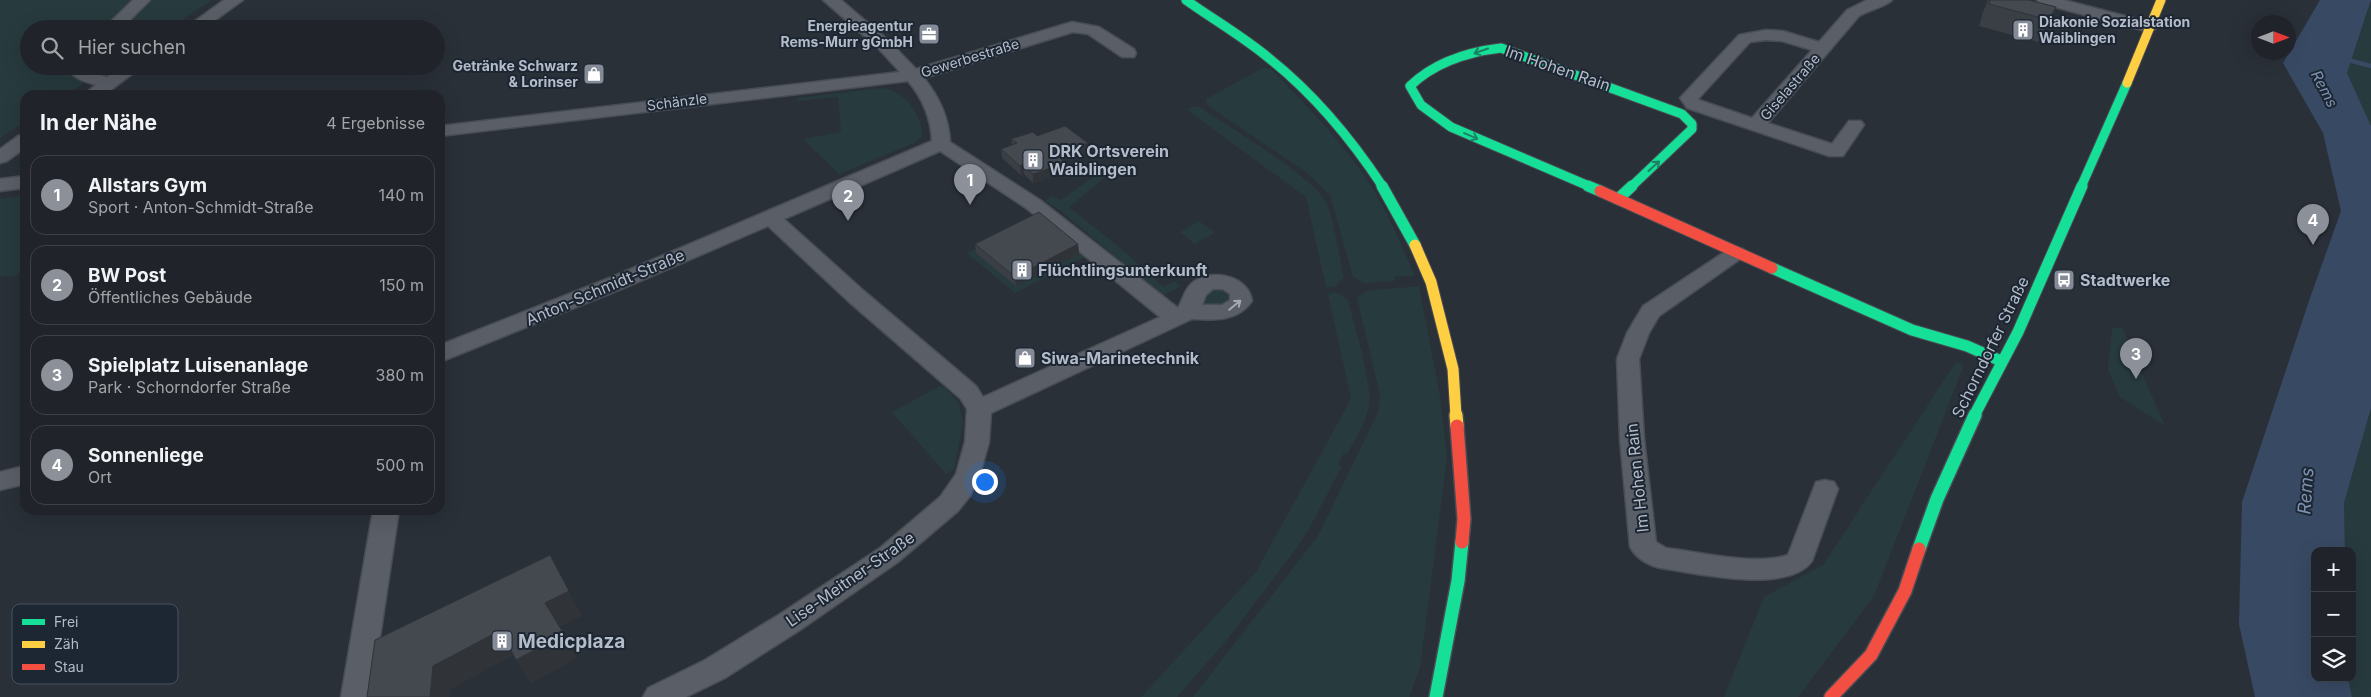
<!DOCTYPE html>
<html lang="de">
<head>
<meta charset="utf-8">
<style>
  :root { --surface:#20242a; --page:#2d3036; --text:#f1f3f6; --muted:#a2a4a8; --line:#3d4147; --accent:#8c9099 }
  body { margin:0; font-family:Inter,sans-serif; background:var(--page); color:var(--text) }
  .controls { position:absolute; right:15px; bottom:15px; display:grid; overflow:hidden; border-radius:10px; box-shadow:0 5px 20px #0002 }
  .controls button { width:45px; height:45px; display:grid; place-items:center; padding:0; border:0; border-bottom:1px solid var(--line); background:var(--surface); color:var(--text); font:25px sans-serif }
  .compass { position:absolute; left:2251px; top:15px; width:45px; height:45px; border-radius:50%; background:var(--surface); box-shadow:0 5px 20px #0002; rotate:90deg }
  .you { position:absolute; left:984px; top:481px; width:18px; height:18px; margin:-12px; border:4px solid #fff; border-radius:50%; background:#1a73e8; box-shadow:0 0 0 8px #1a73e833 }
  .badge { display:grid; place-items:center; width:32px; height:32px; border-radius:50%; background:var(--accent); color:#fff; font-size:16px; font-weight:700 }
  .pin { position:absolute; translate:-50% -41px; filter:drop-shadow(0 1px 2px #0008) }
  .pin::after { content:''; position:absolute; top:26px; width:18px; height:15px; background:inherit; clip-path:polygon(0 0,100% 0,50% 100%) }
  .list { margin:0; padding:0; list-style:none }
  h2 { display:flex; justify-content:space-between; align-items:center; height:65px; margin:0; padding:0 20px; font-size:21px }
  h2 small { font-size:16px; font-weight:400; color:var(--muted) }
  .list li { display:grid; grid-template-columns:32px 1fr auto; gap:15px; align-items:center; box-sizing:border-box; height:80px; margin:0 10px 10px; padding:0 10px; border:1px solid var(--line); border-radius:15px }
  .list b { display:block; font-size:19px; white-space:nowrap }
  .list p { margin:0; font-size:16px; white-space:nowrap; color:var(--muted) }
  .list em { font-size:16px; font-style:normal; color:var(--muted) }
  .icon { flex:none; width:28px; height:28px; fill:none; stroke:currentColor; stroke-width:2; stroke-linecap:round; stroke-linejoin:round }
  .map { position:relative; flex:none; width:2371px; height:697px; overflow:hidden }
  .search { position:absolute; background:var(--surface); box-shadow:0 5px 20px #0002; left:20px; top:20px; width:425px; height:55px; display:flex; align-items:center; gap:12px; box-sizing:border-box; padding:0 18px; border-radius:28px; color:var(--muted); font-size:19px }
  .panel { position:absolute; background:var(--surface); box-shadow:0 5px 20px #0002; left:20px; top:90px; width:425px; height:425px; border-radius:15px }
  .map>svg:first-child { display:block }
  .green { fill:#273a3e }
  .water { fill:#384963 }
  .lines { fill:none; stroke-linecap:round; stroke-linejoin:round }
  .stream { stroke:#384963; stroke-width:4.5 }
  .street-casing { stroke:#484c53; stroke-width:3 }
  .fast-far2-casing { stroke:#484c53; stroke-width:11 }
  .fast-far1-casing { stroke:#484c53; stroke-width:13 }
  .fast-casing { stroke:#484c53; stroke-width:16 }
  .slow-far2-casing { stroke:#484c53; stroke-width:11 }
  .slow-far1-casing { stroke:#484c53; stroke-width:13 }
  .slow-casing { stroke:#484c53; stroke-width:16 }
  .jam-far1-casing { stroke:#484c53; stroke-width:13 }
  .jam-casing { stroke:#484c53; stroke-width:16 }
  .street { fill:#5a5e66; fill-rule:evenodd }
  .fast-far2 { stroke:#16e098; stroke-width:9 }
  .fast-far1 { stroke:#16e098; stroke-width:11 }
  .fast { stroke:#16e098; stroke-width:13 }
  .slow-far2 { stroke:#ffcf43; stroke-width:9 }
  .slow-far1 { stroke:#ffcf43; stroke-width:11 }
  .slow { stroke:#ffcf43; stroke-width:13 }
  .jam-far1 { stroke:#f24e42; stroke-width:11 }
  .jam { stroke:#f24e42; stroke-width:13 }
  .wall { fill:#3a3f45 }
  .shaded-wall { fill:#303338 }
  .building { fill:#444950; stroke:#303338 }
  .oneway { stroke:#1a8366 }
  .oneway2 { stroke:#a2a9b5 }
  .labels { text-anchor:middle; stroke-width:4; stroke-linejoin:round; paint-order:stroke }
  .far-poi-label { font-size:14px; font-weight:bold; fill:#b4bcc9; stroke:#1d2633; text-anchor:end }
  .far-street-label { font-size:14px; fill:#b4bcc9; stroke:#1d2633 }
  .far-water-label { font-size:15px; font-style:italic; fill:#7c92b1; stroke:#1d2633 }
  .street-label { font-size:16px; fill:#b4bcc9; stroke:#1d2633 }
  .poi-label { font-size:16px; font-weight:bold; fill:#b4bcc9; stroke:#1d2633; text-anchor:start }
  .water-label { font-size:18px; font-style:italic; fill:#7c92b1; stroke:#1d2633 }
  .near-poi-label { font-size:19px; font-weight:bold; fill:#b4bcc9; stroke:#1d2633; text-anchor:start }
  .key { fill:#1d2633; stroke:#4a5360; stroke-width:1 }
  .key-label { font-size:14px; fill:#b4bcc9 }
</style>
</head>
<body>
<div class="map">
<svg width="2371" height="697" viewBox="0 0 2371 697">
  <rect width="100%" height="100%" fill="#2a3038"/>
  <!-- green -->
  <path class="green" d="M0,0H212L168,29H29V66H110L65,95H25V121L0,138Z
    M2371,2V126L2347,73Z
    M1263,68L1271,69C1308,107 1345,144 1373,189C1390,217 1402,247 1415,276H1396L1394,281L1364,283L1353,277L1330,195L1307,173L1207,105L1206,99Z
    M882,88C903,89 923,115 922,136L914,143L839,174L803,139L841,132L838,97L797,101V98Z
    M1192,107H1200C1230,128 1309,173 1326,202C1333,215 1340,260 1344,277L1334,287H1326L1306,197L1187,110Z
    M1108,166L1115,169L1069,207L1124,251L1163,287L1174,281L1181,286L1162,296L1061,211L1045,201L1052,196L1061,200Z
    M25,195V266L15,276H0V199Z
    M1043,215L1089,255L1015,293L967,253Z
    M1199,221L1215,233L1194,244L1180,232Z
    M1419,286L1440,396L1447,457L1420,668L1409,697H1193L1318,536L1378,412L1380,395L1357,298L1366,291Z
    M1213,288L1227,289L1233,298L1225,304L1204,308L1198,302Z
    M1336,292L1348,300C1354,325 1372,381 1369,404C1367,422 1355,439 1347,454L1344,453L1338,464L1342,466L1309,529L1296,549L1226,641L1177,697H1141L1256,572L1351,399L1328,294Z
    M2122,327L2165,426L2120,397L2108,370L2112,328Z
    M1956,362L1964,365L1874,596L1798,697H1724L1764,597L1823,565Z
    M942,385L959,403L963,424L954,469L946,474L892,412Z
    M2371,408V697H2352L2348,678H2352V551H2345L2344,503Z"/>
  <!-- water -->
  <path class="water" d="M2320,0H2371L2347,73L2371,126V408L2344,503L2345,551H2315V678H2348L2352,697H2255L2239,624L2242,502L2310,298L2341,211L2323,133L2283,63Z"/>
  <g class="lines">
    <!-- stream -->
    <path class="stream" d="M2345,59L2371,66"/>
    <!-- street casing -->
    <g class="street-casing">
      <path id="street" d="M133,0H150L121,29H103Z
        M224,0H243L203,29H184Z
        M823,0H841L889,41L916,69L1072,22L1099,27L1134,49L1136,53L1134,57H1122L1088,34L1073,32L924,78C939,97 949,117 950,142L1040,200L1178,308C1182,301 1184,291 1191,284C1209,267 1249,275 1252,301C1238,322 1214,320 1192,319L991,413L989,442L980,474L970,496L958,511L898,562L800,630L725,678L686,697H643L648,688L705,660L780,614L880,548L940,497L956,474L965,442L967,409L960,398L848,301L768,226L626,287L440,362V345L612,277L932,141C931,118 923,99 908,81L440,136V126L900,72L878,48ZM940,151L1026,208L1160,317L983,397L976,386L864,291L784,219ZM1213,289H1223L1230,294V300L1222,305H1202L1206,295Z
        M1867,0H1892C1887,6 1867,11 1859,16L1768,123L1832,144L1849,121H1861L1864,125L1843,156H1829L1687,108L1680,98L1739,35L1766,30L1783,31L1819,42L1847,10ZM1766,40L1782,41L1812,50L1752,118L1699,100L1698,99L1750,42Z
        M2037,0H2064L2156,24L2158,27L2150,32L2039,3Z
        M69,66H86L93,73L107,77L123,66H143L104,95H83L96,85C86,82 69,78 69,66Z
        M25,134V148L7,161L0,163V149L18,136Z
        M25,176V188L0,191V179Z
        M1736,247L1743,249L1746,253L1743,257L1659,316L1649,333L1639,359L1644,439L1656,542L1666,548C1701,552 1754,566 1788,555L1816,482L1825,480L1834,482L1838,489L1812,561C1788,595 1697,573 1660,568C1648,565 1636,558 1630,547L1620,439L1617,359L1627,333L1643,306L1729,249Z
        M25,466V484L0,490V472Z
        M373,510H399L371,697H341Z"/>
    </g>
    <!-- fast-far2 casing -->
    <g class="fast-far2-casing">
      <path id="fast-far2" d="M1186,0C1214,20 1244,37 1270,59C1315,95 1352,140 1383,187
        M1591,187L1451,127L1421,105L1410,86C1435,62 1467,52 1501,48L1682,114L1692,124V129L1631,187
        M2081,187L2127,83"/>
    </g>
    <!-- fast-far1 casing -->
    <g class="fast-far1-casing">
      <path id="fast-far1" d="M1382,186L1415,245
        M1588,186L1600,191
        M1618,199L1632,186
        M1772,268L1912,330L1967,346L2001,361
        M1974,416L2018,332L2082,186"/>
    </g>
    <!-- fast casing -->
    <g class="fast-casing">
      <path id="fast" d="M1919,549L1937,499L1975,415
        M1436,697L1458,581L1462,542"/>
    </g>
    <!-- slow-far2 casing -->
    <g class="slow-far2-casing">
      <path id="slow-far2" d="M2127,83L2161,0"/>
    </g>
    <!-- slow-far1 casing -->
    <g class="slow-far1-casing">
      <path id="slow-far1" d="M1415,245L1431,282L1453,369L1456,416"/>
    </g>
    <!-- slow casing -->
    <g class="slow-casing">
      <path id="slow" d="M1456,415L1457,426"/>
    </g>
    <!-- jam-far1 casing -->
    <g class="jam-far1-casing">
      <path id="jam-far1" d="M1600,191L1772,268"/>
    </g>
    <!-- jam casing -->
    <g class="jam-casing">
      <path id="jam" d="M1457,426L1464,519L1462,542
        M1831,697L1871,655L1905,591L1919,549"/>
    </g>
    <!-- street -->
    <use href="#street" class="street"/>
    <!-- fast-far2 -->
    <use href="#fast-far2" class="fast-far2"/>
    <!-- fast-far1 -->
    <use href="#fast-far1" class="fast-far1"/>
    <!-- fast -->
    <use href="#fast" class="fast"/>
    <!-- slow-far2 -->
    <use href="#slow-far2" class="slow-far2"/>
    <!-- slow-far1 -->
    <use href="#slow-far1" class="slow-far1"/>
    <!-- slow -->
    <use href="#slow" class="slow"/>
    <!-- jam-far1 -->
    <use href="#jam-far1" class="jam-far1"/>
    <!-- jam -->
    <use href="#jam" class="jam"/>
  </g>
  <!-- wall -->
  <path class="wall" d="M1988,0H2029L2056,7L2038,42L1979,26L1983,12Z
    M1037,136L1088,143V152L1063,160L1066,172L1033,183L1024,174L1021,175L1002,158L1001,149L1012,145L1011,139Z
    M975,244H1078L1079,254L1016,286L976,253Z"/>
  <!-- shaded-wall -->
  <path class="shaded-wall" d="M2056,7L2046,28L2038,42L2049,20Z
    M1088,143V152L1057,163L1056,154Z
    M1065,163L1066,172L1033,183V174Z
    M1023,164L1024,174L1021,175L1020,166Z
    M1078,244L1079,254L1016,286L1015,277Z
    M569,591L582,616L558,628L545,603Z
    M501,630L516,654L450,690L449,697H430L433,666Z
    M564,634L577,658L531,684L516,660Z"/>
  <!-- building -->
  <path class="building" d="M1990,0H2029L2056,7L2049,20L1989,4Z
    M1065,126L1088,143L1056,154L1065,163L1033,174L1023,164L1020,166L1001,149L1017,143L1011,139L1033,132L1037,136Z
    M1039,212L1078,244L1015,277L975,244Z
    M550,555L569,591L545,603L564,634L516,660L501,630L433,666L430,697H367L375,640Z"/>
  <!-- one-way arrows -->
  <defs><path id="oneway-shaft" d="M-6 0H5M1.5-3L5.5 0L1.5 3" fill="none" stroke-width="1.6" stroke-linecap="round" stroke-linejoin="round" transform="scale(1.25)"/></defs>
  <g class="oneway">
    <use href="#oneway-shaft" transform="translate(1481 51) rotate(161)"/>
    <use href="#oneway-shaft" transform="translate(1471 136) rotate(23)"/>
    <use href="#oneway-shaft" transform="translate(1654 166) rotate(-42)"/>
  </g>
  <use class="oneway2" href="#oneway-shaft" transform="translate(1235 305) rotate(-39)"/>
  <!-- icons -->
  <defs>
    <g id="building-square" transform="scale(1.125)"><rect x="-9" y="-9" width="18" height="18" rx="4" fill="#848b96" stroke="#1d2633"/><path d="M-4-6H4V6H1V3H-1V6H-4ZM-2.5-4.3h1.7v1.8h-1.7ZM.8-4.3h1.7v1.8H.8ZM-2.5-1h1.7V.8h-1.7ZM.8-1h1.7V.8H.8Z" fill="#fff"/></g>
    <g id="office-square" transform="scale(1.125)"><rect x="-9" y="-9" width="18" height="18" rx="4" fill="#848b96" stroke="#1d2633"/><path d="M-6-3h4V-5.5h4V-3h4V5H-6ZM-1-4.5V-3h2v-1.5ZM-6 0V1H6V0Z" fill="#fff"/></g>
    <g id="shop-square" transform="scale(1.125)"><rect x="-9" y="-9" width="18" height="18" rx="4" fill="#848b96" stroke="#1d2633"/><path d="M-5-2.5h2.3a2.7 3.5 0 0 1 5.4 0H5L5.5 6h-11ZM-1.5-2.5h3a1.5 2.3 0 0 0-3 0Z" fill="#fff"/></g>
    <g id="bus-square" transform="scale(1.125)"><rect x="-9" y="-9" width="18" height="18" rx="4" fill="#848b96" stroke="#1d2633"/><path d="M-5-6H5V4H4V6H2V4H-2V6H-4V4H-5ZM-3.5-4V0h7V-4ZM-3.5 1.2v1.5H-2V1.2ZM2 1.2v1.5H3.5V1.2Z" fill="#fff"/></g>
  </defs>
  <g fill-rule="evenodd">
    <use href="#building-square" x="2023" y="30"/>
    <use href="#office-square" x="929" y="34"/>
    <use href="#shop-square" x="594" y="74"/>
    <use href="#building-square" x="1033" y="160"/>
    <use href="#building-square" x="1022" y="270"/>
    <use href="#bus-square" x="2064" y="280"/>
    <use href="#shop-square" x="1025" y="358"/>
    <use href="#building-square" x="502" y="641"/>
  </g>
  <g class="labels">
    <!-- far-poi labels -->
    <g class="far-poi-label">
      <text x="2039" y="27" text-anchor="start">Diakonie Sozialstation<tspan x="2039" dy="16">Waiblingen</tspan></text>
      <text x="913" y="31">Energieagentur<tspan x="913" dy="16">Rems-Murr gGmbH</tspan></text>
      <text x="578" y="71">Getränke Schwarz<tspan x="578" dy="16">&amp; Lorinser</tspan></text>
    </g>
    <!-- far-street labels -->
    <g class="far-street-label">
      <text transform="translate(970 58) rotate(-17)" y="5">Gewerbestraße</text>
      <text transform="translate(1790 87) rotate(-49)" y="5">Giselastraße</text>
      <text transform="translate(677 102) rotate(-7)" y="5">Schänzle</text>
    </g>
    <!-- far-water labels -->
    <g class="far-water-label">
      <text transform="translate(2324 89) rotate(62)" y="5">Rems</text>
    </g>
    <!-- street labels -->
    <g class="street-label">
      <text transform="translate(1558 68) rotate(19)" y="6">Im Hohen Rain</text>
      <text transform="translate(605 287) rotate(-23)" y="6">Anton-Schmidt-Straße</text>
      <text transform="translate(1990 347) rotate(-64)" y="6">Schorndorfer Straße</text>
      <text transform="translate(1637 478) rotate(-96)" y="6">Im Hohen Rain</text>
      <text transform="translate(850 579) rotate(-35)" y="6">Lise-Meitner-Straße</text>
    </g>
    <!-- poi labels -->
    <g class="poi-label">
      <text x="1049" y="157">DRK Ortsverein<tspan x="1049" dy="18">Waiblingen</tspan></text>
      <text x="1038" y="276">Flüchtlingsunterkunft</text>
      <text x="2080" y="286">Stadtwerke</text>
      <text x="1041" y="364">Siwa-Marinetechnik</text>
    </g>
    <!-- water labels -->
    <g class="water-label">
      <text transform="translate(2306 491) rotate(-86)" y="6">Rems</text>
    </g>
    <!-- near-poi labels -->
    <g class="near-poi-label">
      <text x="518" y="648">Medicplaza</text>
    </g>
  </g>
  <!-- legend -->
  <rect x="12" y="604" width="166" height="80" rx="8" class="key"/>
  <rect x="22" y="619" width="23" height="6" fill="#16e098"/>
  <rect x="22" y="641" width="23" height="7" fill="#ffcf43"/>
  <rect x="22" y="664" width="23" height="6" fill="#f24e42"/>
  <g class="key-label">
    <text x="54" y="627">Frei</text>
    <text x="54" y="649">Zäh</text>
    <text x="54" y="672">Stau</text>
  </g>
</svg>
<div class="controls">
<button>+</button>
<button>−</button>
<button><svg class="icon" aria-label="layers" viewBox="0 0 24 24"><path d="M12 4l9 5-9 5-9-5zM3 14l9 5 9-5"/></svg></button>
</div>
<svg class="compass" viewBox="-18 -18 36 36"><path d="M0-13l5 13h-10z" fill="#e53935"/><path d="M0 13l5-13h-10z" fill="#a2a4a8"/></svg>
<div class="you"></div>
<div class="pin badge" style="left:970px;top:205px">1</div>
<div class="pin badge" style="left:848px;top:221px">2</div>
<div class="pin badge" style="left:2136px;top:379px">3</div>
<div class="pin badge" style="left:2313px;top:245px">4</div>
<div class="search"><svg class="icon" aria-label="search" viewBox="0 0 24 24"><circle cx="10" cy="10" r="6"/><path d="M15 15l6 6"/></svg>Hier suchen</div>
<section class="panel">
<h2>In der Nähe<small>4 Ergebnisse</small></h2>
<ul class="list">
<li><span class="badge">1</span><div><b>Allstars Gym</b><p>Sport · Anton-Schmidt-Straße</p></div><em>140 m</em></li>
<li><span class="badge">2</span><div><b>BW Post</b><p>Öffentliches Gebäude</p></div><em>150 m</em></li>
<li><span class="badge">3</span><div><b>Spielplatz Luisenanlage</b><p>Park · Schorndorfer Straße</p></div><em>380 m</em></li>
<li><span class="badge">4</span><div><b>Sonnenliege</b><p>Ort</p></div><em>500 m</em></li>
</ul>
</section>
</div>
</body>
</html>
